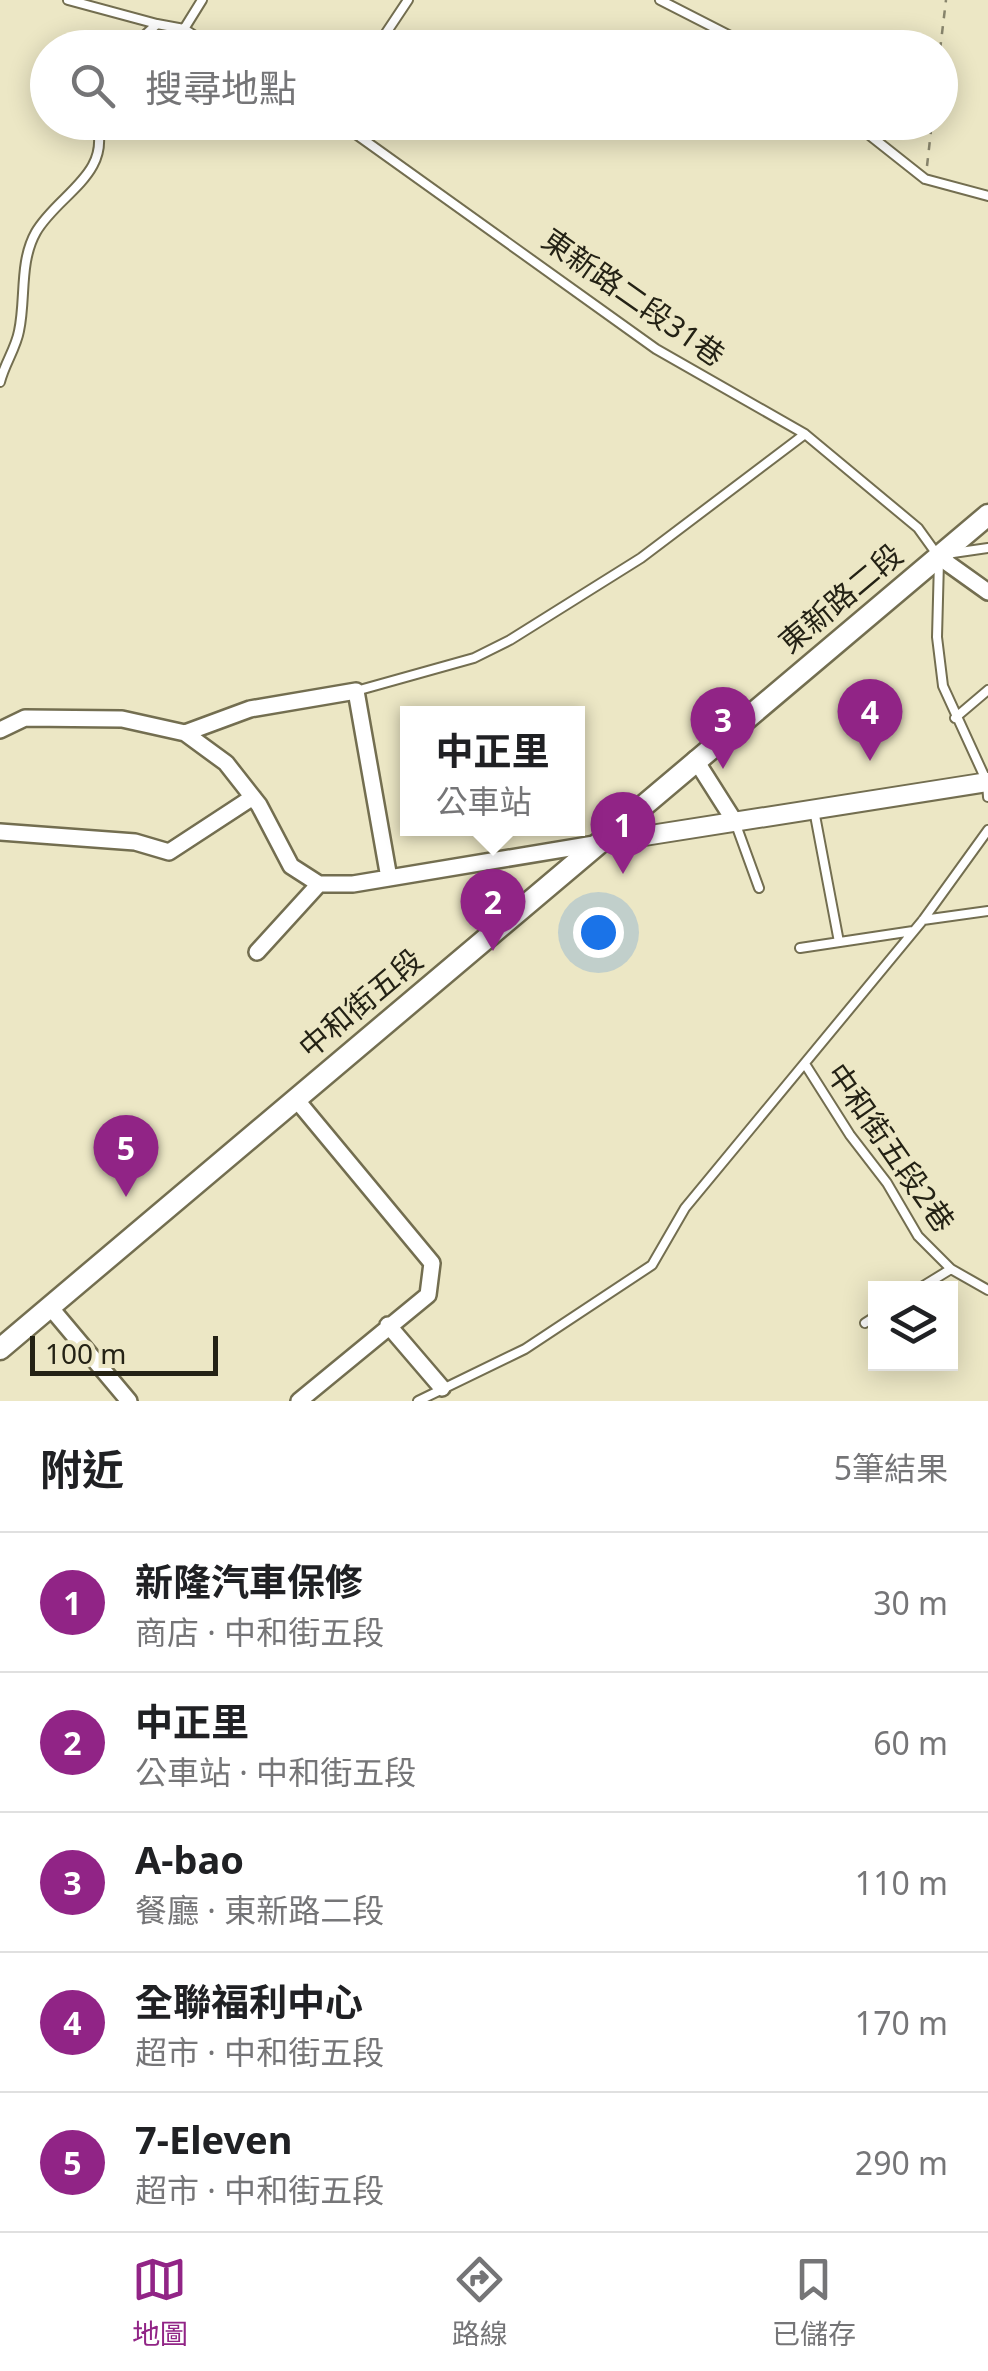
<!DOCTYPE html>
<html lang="zh-TW">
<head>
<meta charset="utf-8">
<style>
  :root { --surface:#fff; --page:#f6f6f6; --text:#202124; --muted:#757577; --line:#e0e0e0; --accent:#912486 }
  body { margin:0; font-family:"Noto Sans","Noto Sans TC",sans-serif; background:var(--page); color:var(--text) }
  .controls { position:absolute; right:30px; bottom:30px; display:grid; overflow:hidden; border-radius:0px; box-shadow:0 5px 25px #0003 }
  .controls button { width:90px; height:90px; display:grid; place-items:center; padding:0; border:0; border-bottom:2px solid var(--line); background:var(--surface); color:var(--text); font:50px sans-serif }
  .scale { position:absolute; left:30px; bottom:25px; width:188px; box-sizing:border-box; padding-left:10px; border:5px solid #242215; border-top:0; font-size:28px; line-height:35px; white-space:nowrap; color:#242215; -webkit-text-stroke:8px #ece7c5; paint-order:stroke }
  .you { position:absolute; left:598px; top:932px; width:35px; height:35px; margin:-25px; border:8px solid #fff; border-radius:50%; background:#1a73e8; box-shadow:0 0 0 15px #1a73e833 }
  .badge { display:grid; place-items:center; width:65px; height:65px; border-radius:50%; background:var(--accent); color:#fff; font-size:32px; font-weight:700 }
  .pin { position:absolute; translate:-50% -82px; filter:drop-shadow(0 2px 5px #0008) }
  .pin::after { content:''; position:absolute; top:52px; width:35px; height:30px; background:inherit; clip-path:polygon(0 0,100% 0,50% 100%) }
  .popup { position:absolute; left:400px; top:706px; width:185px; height:130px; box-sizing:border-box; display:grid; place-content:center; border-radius:0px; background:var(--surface); filter:drop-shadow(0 2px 8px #0005); font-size:32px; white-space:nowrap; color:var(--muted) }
  .popup b { font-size:38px; color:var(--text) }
  .popup::after { content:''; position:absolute; left:50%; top:100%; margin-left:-20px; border:20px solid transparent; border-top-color:var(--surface) }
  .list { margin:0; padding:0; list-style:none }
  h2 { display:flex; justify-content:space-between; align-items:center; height:130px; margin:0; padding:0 40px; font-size:42px }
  h2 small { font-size:32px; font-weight:400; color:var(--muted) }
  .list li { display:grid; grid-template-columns:65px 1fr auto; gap:30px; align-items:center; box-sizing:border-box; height:140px; padding:0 40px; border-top:2px solid var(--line) }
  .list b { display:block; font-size:38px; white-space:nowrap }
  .list p { margin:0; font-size:32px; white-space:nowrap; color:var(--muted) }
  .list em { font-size:32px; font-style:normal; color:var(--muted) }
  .icon { flex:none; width:55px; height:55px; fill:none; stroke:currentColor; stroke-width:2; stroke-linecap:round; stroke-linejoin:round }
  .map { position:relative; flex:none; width:988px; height:1401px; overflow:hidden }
  .search { position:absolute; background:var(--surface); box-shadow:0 5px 25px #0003; left:30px; right:30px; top:30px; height:110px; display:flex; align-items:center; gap:25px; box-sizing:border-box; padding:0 35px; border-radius:55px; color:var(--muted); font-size:38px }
  .sheet { height:830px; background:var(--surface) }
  nav { display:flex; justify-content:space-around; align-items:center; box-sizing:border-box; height:140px; border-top:2px solid var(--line); background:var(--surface); font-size:28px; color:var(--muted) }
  nav a { display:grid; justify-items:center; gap:5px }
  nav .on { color:var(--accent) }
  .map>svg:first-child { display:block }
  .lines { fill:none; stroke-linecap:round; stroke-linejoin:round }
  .service-casing { stroke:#736e50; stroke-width:12 }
  .minor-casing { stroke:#736e50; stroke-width:20 }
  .tertiary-casing { stroke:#736e50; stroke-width:22 }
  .secondary-casing { stroke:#736e50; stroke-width:25 }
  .path { stroke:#87846c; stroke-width:2.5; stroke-dasharray:8 8; stroke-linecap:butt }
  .service { stroke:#fff; stroke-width:8 }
  .minor { stroke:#fff; stroke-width:15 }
  .tertiary { stroke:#fff; stroke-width:18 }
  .secondary { stroke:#fff; stroke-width:20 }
  .labels { text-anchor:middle; stroke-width:8; stroke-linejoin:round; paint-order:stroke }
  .street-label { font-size:30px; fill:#242215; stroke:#ece7c5 }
</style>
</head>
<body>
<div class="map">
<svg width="988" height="1401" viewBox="0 0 988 1401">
  <rect width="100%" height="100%" fill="#ece7c5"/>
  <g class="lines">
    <!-- service casing -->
    <g class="service-casing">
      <path id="service" d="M68,0L157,24
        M660,0L754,48
        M184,29L202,0
        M131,48L157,24L184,29L214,48
        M376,48L408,0
        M339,122L656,349L805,434L918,528L936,553
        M853,122L925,179L988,196
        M0,382C4,365 16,348 19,331C26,299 19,262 36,232C58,194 113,174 96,122
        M953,553L988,548
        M939,561L937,637L943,686L987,782L988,797
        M356,691L474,658L510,640L641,558L805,434
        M955,718L988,690
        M814,810L839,942
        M735,822L759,888
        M923,920L988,911
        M800,948L913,931
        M805,1064L850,1135L887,1183L918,1236L951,1269L988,1290
        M920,1288L951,1269
        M865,1323L876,1316
        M418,1401L525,1349L652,1265L685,1208L923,920L988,830"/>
    </g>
    <!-- minor casing -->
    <g class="minor-casing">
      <path id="minor" d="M939,557L988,592
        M0,730L25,718L122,719L185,733L226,763L259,805L291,866L319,884H353L600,843
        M185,733L250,709L356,691L389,878
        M695,759L735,822
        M0,832L135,842L169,852L253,797
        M257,952L319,884
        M295,1098L432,1263L428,1295L299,1401
        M50,1307L129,1401
        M388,1325L442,1388"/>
    </g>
    <!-- tertiary casing -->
    <g class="tertiary-casing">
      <path id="tertiary" d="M600,843L988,782"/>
    </g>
    <!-- secondary casing -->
    <g class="secondary-casing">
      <path id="secondary" d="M0,1349L988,515"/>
    </g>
    <!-- path -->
    <path class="path" d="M940,50L946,0
      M927,166L932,122"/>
    <!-- service -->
    <use href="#service" class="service"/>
    <!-- minor -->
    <use href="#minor" class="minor"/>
    <!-- tertiary -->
    <use href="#tertiary" class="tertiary"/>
    <!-- secondary -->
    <use href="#secondary" class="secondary"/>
  </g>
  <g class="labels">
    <!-- street labels -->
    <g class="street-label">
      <text transform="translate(633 298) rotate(35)" y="10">東新路二段31巷</text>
      <text transform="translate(841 599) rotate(-40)" y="10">東新路二段</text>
      <text transform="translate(361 1004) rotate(-40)" y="10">中和街五段</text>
      <text transform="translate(890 1148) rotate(55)" y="10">中和街五段2巷</text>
    </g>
  </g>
</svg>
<div class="controls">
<button><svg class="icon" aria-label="layers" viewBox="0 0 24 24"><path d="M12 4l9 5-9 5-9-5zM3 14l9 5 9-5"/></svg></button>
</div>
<div class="scale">100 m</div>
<div class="you"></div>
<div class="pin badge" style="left:623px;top:874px">1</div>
<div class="pin badge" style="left:493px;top:951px">2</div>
<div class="popup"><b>中正里</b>公車站</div>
<div class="pin badge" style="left:723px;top:769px">3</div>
<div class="pin badge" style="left:870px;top:761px">4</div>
<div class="pin badge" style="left:126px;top:1197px">5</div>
<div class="search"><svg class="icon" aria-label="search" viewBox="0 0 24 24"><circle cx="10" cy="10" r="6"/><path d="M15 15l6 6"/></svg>搜尋地點</div>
</div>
<section class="sheet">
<h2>附近<small>5筆結果</small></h2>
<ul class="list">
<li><span class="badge">1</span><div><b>新隆汽車保修</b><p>商店 · 中和街五段</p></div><em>30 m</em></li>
<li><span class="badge">2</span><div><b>中正里</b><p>公車站 · 中和街五段</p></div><em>60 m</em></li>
<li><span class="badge">3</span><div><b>A-bao</b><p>餐廳 · 東新路二段</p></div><em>110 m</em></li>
<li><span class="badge">4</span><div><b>全聯福利中心</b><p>超市 · 中和街五段</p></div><em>170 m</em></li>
<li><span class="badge">5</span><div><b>7-Eleven</b><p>超市 · 中和街五段</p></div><em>290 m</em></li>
</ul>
</section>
<nav>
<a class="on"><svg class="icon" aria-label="map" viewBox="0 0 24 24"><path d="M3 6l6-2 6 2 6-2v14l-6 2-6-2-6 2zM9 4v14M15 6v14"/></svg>地圖</a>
<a><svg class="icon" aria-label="directions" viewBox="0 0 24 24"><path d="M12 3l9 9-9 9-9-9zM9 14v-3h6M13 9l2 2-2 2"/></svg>路線</a>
<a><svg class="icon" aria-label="saved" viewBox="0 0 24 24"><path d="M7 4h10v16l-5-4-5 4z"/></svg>已儲存</a>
</nav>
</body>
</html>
